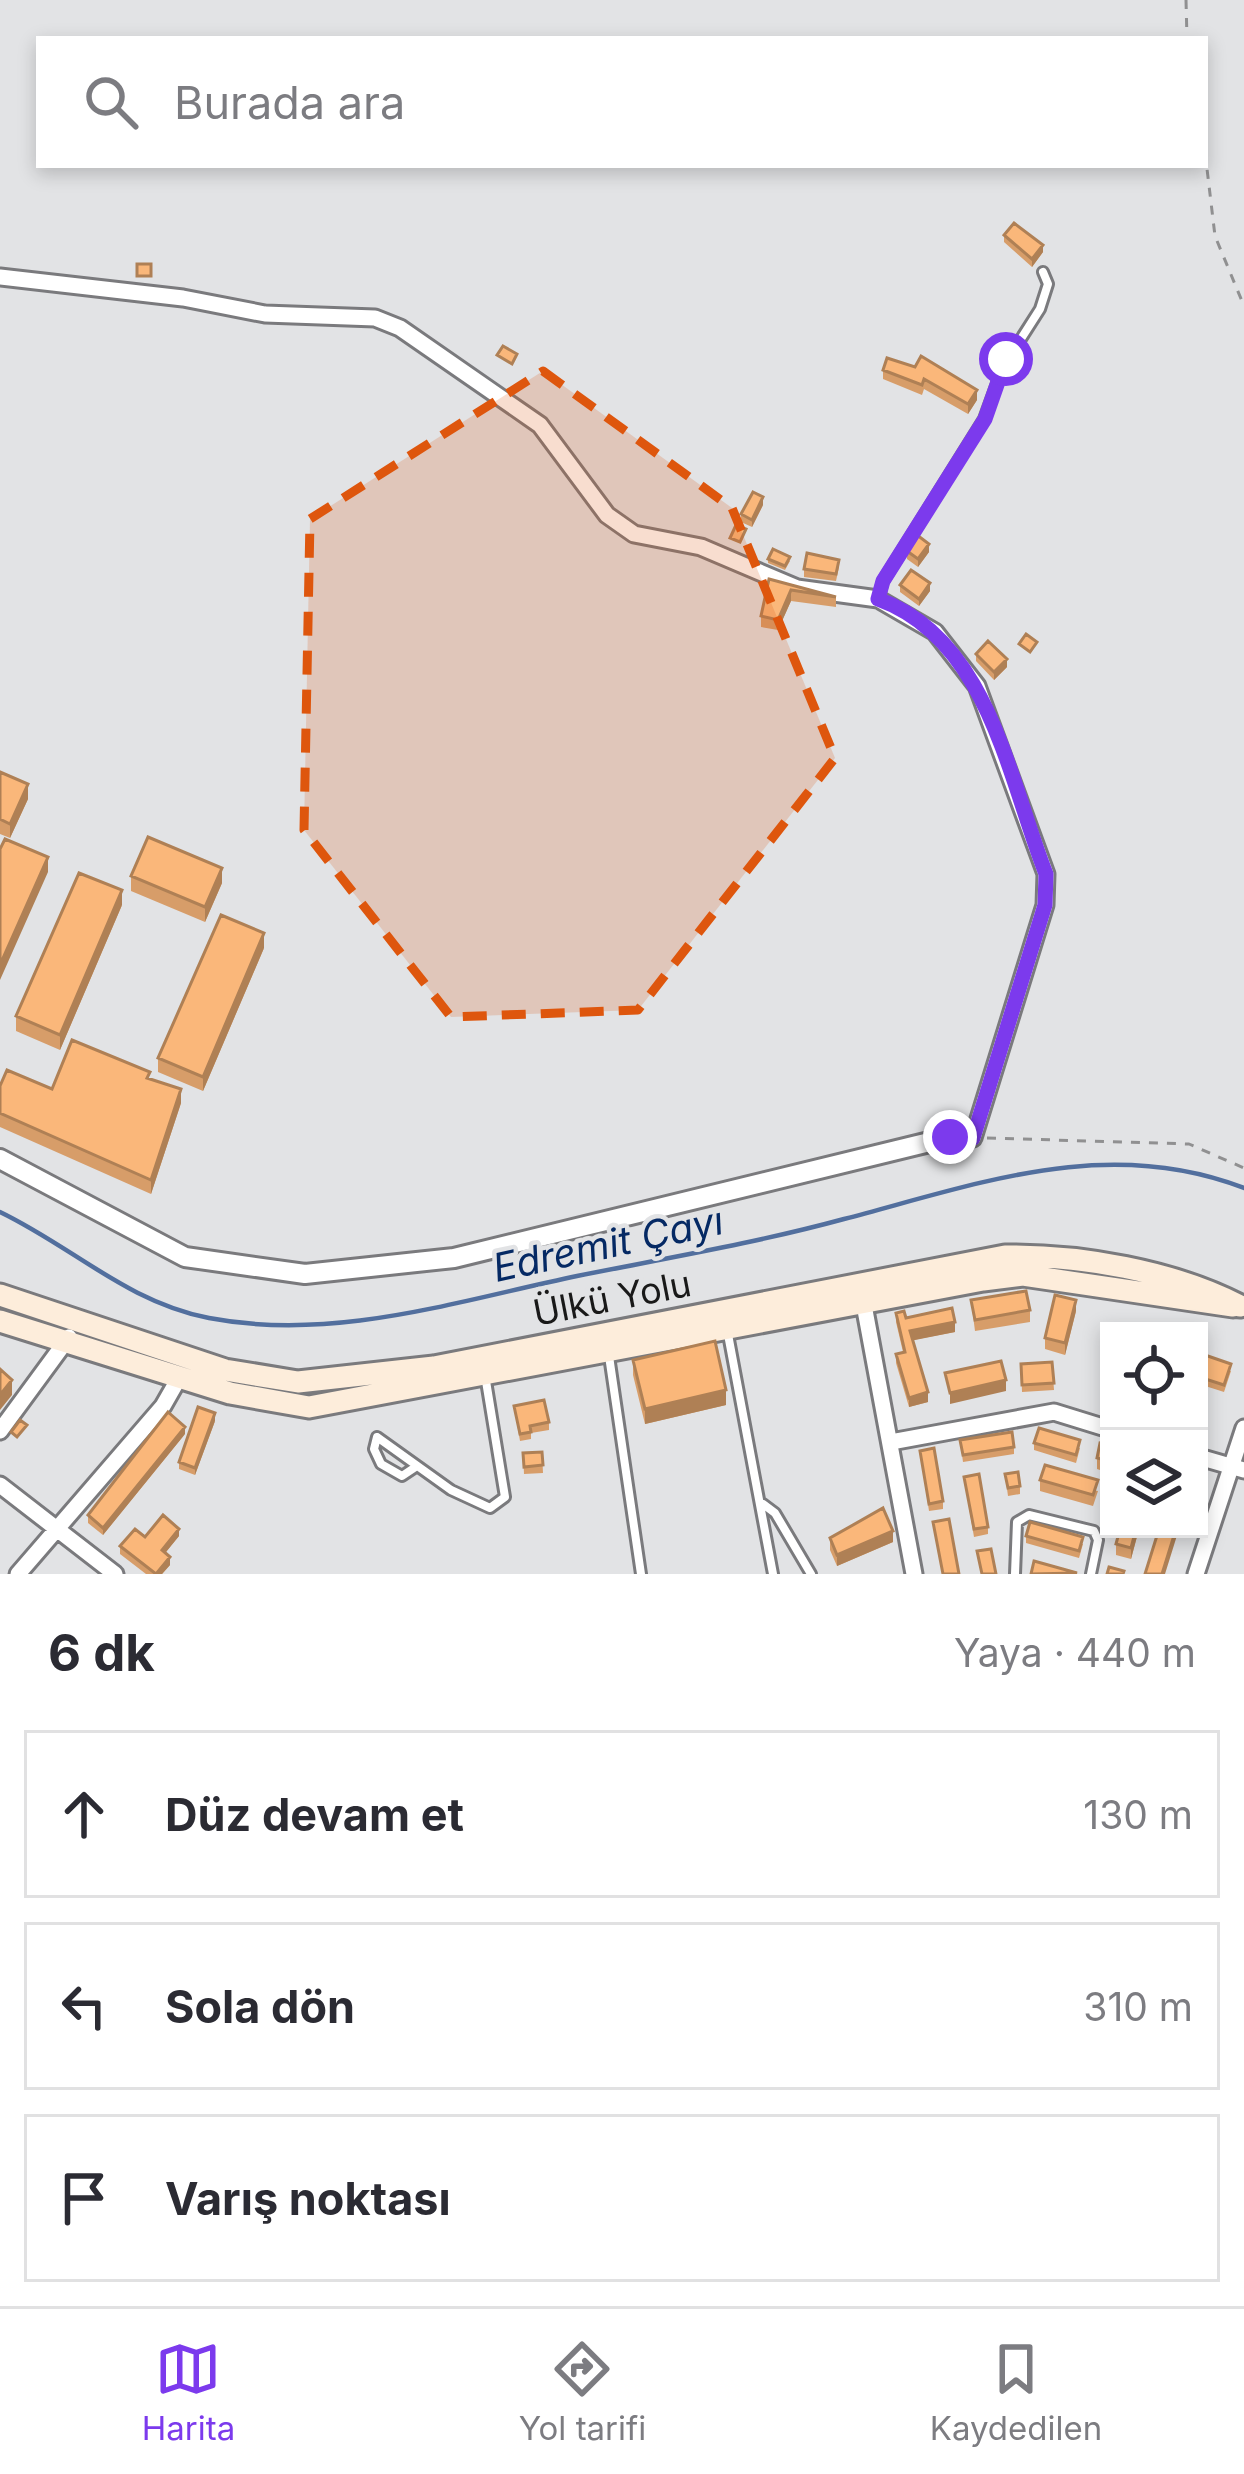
<!DOCTYPE html>
<html lang="tr">
<head>
<meta charset="utf-8">
<style>
  :root { --surface:#fff; --page:#f7f7f7; --text:#2b2b33; --muted:#7c7c81; --line:#e1e1e2; --accent:#7c3aed }
  body { margin:0; font-family:Inter,sans-serif; background:var(--page); color:var(--text) }
  .controls { position:absolute; right:36px; bottom:36px; display:grid; overflow:hidden; border-radius:0px; box-shadow:0 6px 18px #0003 }
  .controls button { width:108px; height:108px; display:grid; place-items:center; padding:0; border:0; border-bottom:3px solid var(--line); background:var(--surface); color:var(--text); font:60px sans-serif }
  .stop { position:absolute; width:36px; height:36px; margin:-27px; border:9px solid #7c3aed; border-radius:50%; background:#fff }
  .stop.end { background:#7c3aed; border-color:#fff; box-shadow:0 3px 12px #0008 }
  .list { margin:0; padding:0; list-style:none }
  h2 { display:flex; justify-content:space-between; align-items:center; height:156px; margin:0; padding:0 48px; font-size:51px }
  h2 small { font-size:39px; font-weight:400; color:var(--muted) }
  .list li { display:grid; grid-template-columns:78px 1fr auto; gap:36px; align-items:center; box-sizing:border-box; height:168px; margin:0 24px 24px; padding:0 24px; border:3px solid var(--line); border-radius:0px }
  .list b { display:block; font-size:45px; white-space:nowrap }
  .list em { font-size:39px; font-style:normal; color:var(--muted) }
  .icon { flex:none; width:66px; height:66px; fill:none; stroke:currentColor; stroke-width:2; stroke-linecap:round; stroke-linejoin:round }
  .map { position:relative; flex:none; width:1244px; height:1574px; overflow:hidden }
  .search { position:absolute; background:var(--surface); box-shadow:0 6px 18px #0003; left:36px; right:36px; top:36px; height:132px; display:flex; align-items:center; gap:30px; box-sizing:border-box; padding:0 42px; border-radius:0px; color:var(--muted); font-size:45px }
  .sheet { height:732px; background:var(--surface) }
  nav { display:flex; justify-content:space-around; align-items:center; box-sizing:border-box; height:168px; border-top:3px solid var(--line); background:var(--surface); font-size:33px; color:var(--muted) }
  nav a { display:grid; justify-items:center; gap:6px }
  nav .on { color:var(--accent) }
  .map>svg:first-child { display:block }
  .lines { fill:none; stroke-linecap:round; stroke-linejoin:round }
  .stream { stroke:#526f9e; stroke-width:4.5 }
  .service-casing { stroke:#7a7a7d; stroke-width:14 }
  .minor-casing { stroke:#7a7a7d; stroke-width:21 }
  .tertiary-casing { stroke:#7a7a7d; stroke-width:24 }
  .secondary-casing { stroke:#7a7a7d; stroke-width:27 }
  .path { stroke:#909091; stroke-width:3; stroke-dasharray:9 9; stroke-linecap:butt }
  .service { stroke:#fff; stroke-width:8 }
  .minor { stroke:#fff; stroke-width:15 }
  .tertiary { stroke:#fff; stroke-width:18 }
  .secondary { stroke:#fdeddb; stroke-width:21 }
  .wall { fill:#d79d69 }
  .shaded-wall { fill:#af8055 }
  .building { fill:#fab77a; stroke:#af8055; stroke-width:3 }
  .route { stroke:#7c3aed; stroke-width:15 }
  .marked { fill:#de560d; fill-opacity:0.2; stroke:#de560d; stroke-width:9; stroke-dasharray:24 15; stroke-linejoin:round }
  .labels { text-anchor:middle; stroke-width:9; stroke-linejoin:round; paint-order:stroke }
  .street-label { font-size:36px; fill:#191919; stroke:#e2e3e5 }
  .water-label { font-size:39px; font-style:italic; fill:#052964; stroke:#e2e3e5 }
</style>
</head>
<body>
<div class="map">
<svg width="1244" height="1574" viewBox="0 0 1244 1574">
  <rect width="100%" height="100%" fill="#e2e3e5"/>
  <g class="lines">
    <!-- stream -->
    <path class="stream" d="M0,1212C73,1247 127,1302 209,1318C334,1342 457,1301 577,1276C667,1258 756,1243 844,1219C978,1184 1107,1135 1244,1188"/>
    <!-- service casing -->
    <g class="service-casing">
      <path id="service" d="M878,599L883,581L984,419L1003,367L1040,309L1048,284L1043,272
        M727,1329L773,1574
        M609,1356L641,1574
        M417,1466L402,1476L381,1464L374,1449L377,1437L451,1490L490,1508L505,1497L485,1375
        M763,1504L775,1513L811,1574
        M1015,1574L1017,1522L1029,1515L1094,1531L1098,1540L1091,1574"/>
    </g>
    <!-- minor casing -->
    <g class="minor-casing">
      <path id="minor" d="M0,277L183,298L265,314L375,318L400,328L540,425L607,515L634,534L701,547L797,588L878,599L935,632L977,686L1046,874L1045,905L973,1138
        M862,1294L914,1574
        M0,1431L69,1337
        M891,1442L1054,1412L1109,1429
        M1199,1457L1244,1470
        M0,1485L115,1574
        M18,1574L163,1406L179,1378
        M1196,1574L1244,1428"/>
    </g>
    <!-- tertiary casing -->
    <g class="tertiary-casing">
      <path id="tertiary" d="M0,1159L185,1257L305,1274L454,1258L950,1137"/>
    </g>
    <!-- secondary casing -->
    <g class="secondary-casing">
      <path id="secondary" d="M0,1295L225,1370L298,1382L434,1367L1005,1256C1080,1255 1173,1271 1240,1306
        M0,1321L230,1393L309,1407L983,1280L1023,1275L1233,1306"/>
    </g>
    <!-- path -->
    <path class="path" d="M1186,0L1187,39
      M1205,152L1215,236L1244,306
      M987,1138L1189,1144L1244,1168"/>
    <!-- service -->
    <use href="#service" class="service"/>
    <!-- minor -->
    <use href="#minor" class="minor"/>
    <!-- tertiary -->
    <use href="#tertiary" class="tertiary"/>
    <!-- secondary -->
    <use href="#secondary" class="secondary"/>
  </g>
  <!-- wall -->
  <path class="wall" d="M1004,235L1043,252L1032,267L1004,242Z
    M887,358L977,400L968,414L924,389L922,395L883,379V370Z
    M763,505L752,527L741,522V514Z
    M907,551L929,552L918,567L907,559Z
    M768,559L790,561L785,570L768,563Z
    M839,567L836,581L804,577V569Z
    M769,579L836,597V607L791,601L778,630L761,627V616Z
    M900,585L930,591L919,606L900,592Z
    M976,654L1007,667L994,680L976,661Z
    M0,772L28,799L10,838L0,834Z
    M131,876L222,883L205,922L131,891Z
    M122,905L60,1050L16,1031V1016Z
    M264,948L203,1091L158,1072V1058Z
    M150,1079L181,1103L151,1194L0,1127V1086L52,1089Z
    M971,1300L1030,1310V1322L975,1331Z
    M1076,1311L1065,1355L1045,1349V1338Z
    M896,1313L906,1318L955,1332L913,1340L928,1402L909,1407L896,1363V1354L903,1352L896,1322Z
    M633,1360L726,1405L645,1424L633,1375Z
    M1052,1362L1054,1390L1022,1392L1021,1364Z
    M1199,1364L1231,1371L1224,1392L1199,1384Z
    M514,1406L549,1422V1430L531,1433V1439L520,1441Z
    M215,1421L195,1475L179,1469V1462Z
    M185,1434L103,1535L88,1523V1515Z
    M960,1440L1014,1447V1454L963,1462Z
    M1034,1443L1080,1448L1076,1463L1034,1450Z
    M1109,1445V1473L1097,1469V1458Z
    M920,1451L943,1501V1509L929,1511Z
    M542,1452L543,1473L524,1474L523,1453Z
    M1005,1474L1020,1486V1494L1008,1496Z
    M964,1477L988,1527V1534L974,1537Z
    M1040,1480L1098,1491L1093,1506L1040,1491Z
    M1120,1529H1139L1131,1559L1116,1555V1544Z
    M179,1536L165,1553L170,1565L162,1574H146L120,1554V1546L145,1537Z
    M1026,1536L1083,1544L1079,1558L1026,1543Z
    M830,1538L893,1542L837,1566L830,1550Z"/>
  <!-- shaded-wall -->
  <path class="shaded-wall" d="M1043,245V252L1032,267V259Z
    M977,390V400L968,414V404Z
    M763,497V505L752,527V520Z
    M929,544V552L918,567V559Z
    M930,583V591L919,606V599Z
    M791,590V601L778,630V620Z
    M1007,659V667L994,680V672Z
    M28,784V799L10,838V824Z
    M48,857V872L0,980V965Z
    M222,868V883L205,922V907Z
    M122,890V905L60,1050V1035Z
    M264,933V948L203,1091V1077Z
    M181,1089V1103L151,1194V1180Z
    M1076,1300V1311L1065,1355V1343Z
    M955,1322V1332L910,1341V1331Z
    M12,1380V1395L0,1410V1395Z
    M1006,1380V1391L950,1404V1393Z
    M726,1390V1405L645,1424V1409Z
    M928,1392V1402L909,1407V1398Z
    M215,1413V1421L195,1475V1468Z
    M185,1427V1434L103,1535V1528Z
    M179,1529V1536L162,1557V1550Z
    M1136,1529H1139L1131,1559V1548Z
    M1176,1529H1179L1165,1574H1162Z
    M893,1531V1542L837,1566V1555Z
    M170,1557V1565L162,1574H156Z"/>
  <!-- building -->
  <path class="building" d="M1014,223L1043,245L1032,259L1004,235Z
    M137,264H151V276H137Z
    M503,346L517,354L512,364L497,355Z
    M921,356L977,390L968,404L924,379L922,385L883,370L887,358L915,367Z
    M753,492L763,497L752,520L741,514Z
    M736,525L746,529L740,542L730,538Z
    M917,535L929,544L918,559L907,551Z
    M773,549L790,557L785,566L768,559Z
    M807,553L839,560L836,574L804,569Z
    M911,570L930,583L919,599L900,585Z
    M769,579L836,597L791,590L778,620L761,616Z
    M1026,634L1037,642L1030,652L1019,644Z
    M988,641L1007,659L994,672L976,654Z
    M0,772L28,784L10,824L0,819Z
    M148,837L222,868L205,907L131,876Z
    M5,839L48,857L0,965V849Z
    M79,873L122,890L60,1035L16,1016Z
    M221,915L264,933L203,1077L158,1058Z
    M72,1040L150,1072L147,1078L181,1089L151,1180L0,1113V1086L7,1070L52,1089Z
    M1026,1291L1030,1310L975,1320L971,1300Z
    M1055,1295L1076,1300L1065,1343L1045,1338Z
    M952,1308L955,1322L910,1331L928,1392L909,1398L896,1354L905,1352L896,1313L904,1311L906,1318Z
    M715,1341L726,1390L645,1409L633,1360Z
    M1202,1354L1231,1364L1224,1385L1199,1377V1364Z
    M1001,1361L1006,1380L950,1393L945,1373Z
    M1052,1362L1054,1383L1022,1385L1021,1364Z
    M0,1369L12,1380L0,1395Z
    M544,1400L549,1422L530,1426L531,1432L520,1434L514,1406Z
    M198,1407L215,1413L195,1468L179,1462Z
    M168,1412L185,1427L103,1528L88,1515Z
    M20,1420L27,1425L17,1437L11,1432Z
    M1039,1428L1080,1440L1076,1455L1034,1443Z
    M1012,1432L1014,1447L963,1455L960,1440Z
    M1100,1443L1109,1445V1461L1097,1458Z
    M934,1448L943,1501L929,1504L920,1451Z
    M542,1452L543,1465L524,1467L523,1453Z
    M1045,1465L1098,1480L1093,1495L1040,1480Z
    M1018,1472L1020,1486L1008,1488L1005,1474Z
    M979,1474L988,1527L974,1529L964,1477Z
    M883,1508L893,1531L837,1555L830,1538Z
    M163,1515L179,1529L162,1550L170,1557L156,1574L120,1546L135,1529L145,1537Z
    M949,1519L959,1574H943L933,1522Z
    M1030,1522L1083,1537L1079,1551L1026,1536Z
    M1120,1529H1136L1131,1548L1116,1544Z
    M1159,1529H1176L1162,1574H1145Z
    M991,1549L996,1574H982L977,1551Z
    M1034,1561L1077,1573L1031,1574Z
    M1109,1567L1124,1571L1123,1574H1107Z"/>
  <g class="lines">
    <!-- route -->
    <path class="route" d="M950,1137L973,1138L1045,905L1046,874C1008,777 988,639 878,599L883,581L985,419L1006,359"/>
  </g>
  <!-- marked area -->
  <path class="marked" d="M543,371L732,508L835,758L638,1010L451,1017L304,830L310,519Z"/>
  <g class="labels">
    <!-- street labels -->
    <g class="street-label">
      <text transform="translate(612 1298) rotate(-11)" y="13">Ülkü Yolu</text>
    </g>
    <!-- water labels -->
    <g class="water-label">
      <text transform="translate(608 1244) rotate(-12)" y="14">Edremit Çayı</text>
    </g>
  </g>
</svg>
<div class="controls">
<button><svg class="icon" aria-label="locate" viewBox="0 0 24 24"><circle cx="12" cy="12" r="6"/><path d="M12 2v4M12 18v4M2 12h4M18 12h4"/></svg></button>
<button><svg class="icon" aria-label="layers" viewBox="0 0 24 24"><path d="M12 4l9 5-9 5-9-5zM3 14l9 5 9-5"/></svg></button>
</div>
<div class="stop" style="left:1006px;top:359px"></div>
<div class="stop end" style="left:950px;top:1137px"></div>
<div class="search"><svg class="icon" aria-label="search" viewBox="0 0 24 24"><circle cx="10" cy="10" r="6"/><path d="M15 15l6 6"/></svg>Burada ara</div>
</div>
<section class="sheet">
<h2>6 dk<small>Yaya · 440 m</small></h2>
<ul class="list">
<li><svg class="icon" aria-label="ahead" viewBox="0 0 24 24"><path d="M12 20V5M6 11l6-6 6 6"/></svg><div><b>Düz devam et</b></div><em>130 m</em></li>
<li><svg class="icon" aria-label="left" viewBox="0 0 24 24"><path d="M17 20v-9H6M10 6l-5 5 5 5"/></svg><div><b>Sola dön</b></div><em>310 m</em></li>
<li><svg class="icon" aria-label="arrive" viewBox="0 0 24 24"><path d="M6 21V4h12l-3 4 3 4H6"/></svg><div><b>Varış noktası</b></div></li>
</ul>
</section>
<nav>
<a class="on"><svg class="icon" aria-label="map" viewBox="0 0 24 24"><path d="M3 6l6-2 6 2 6-2v14l-6 2-6-2-6 2zM9 4v14M15 6v14"/></svg>Harita</a>
<a><svg class="icon" aria-label="directions" viewBox="0 0 24 24"><path d="M12 3l9 9-9 9-9-9zM9 14v-3h6M13 9l2 2-2 2"/></svg>Yol tarifi</a>
<a><svg class="icon" aria-label="saved" viewBox="0 0 24 24"><path d="M7 4h10v16l-5-4-5 4z"/></svg>Kaydedilen</a>
</nav>
</body>
</html>
